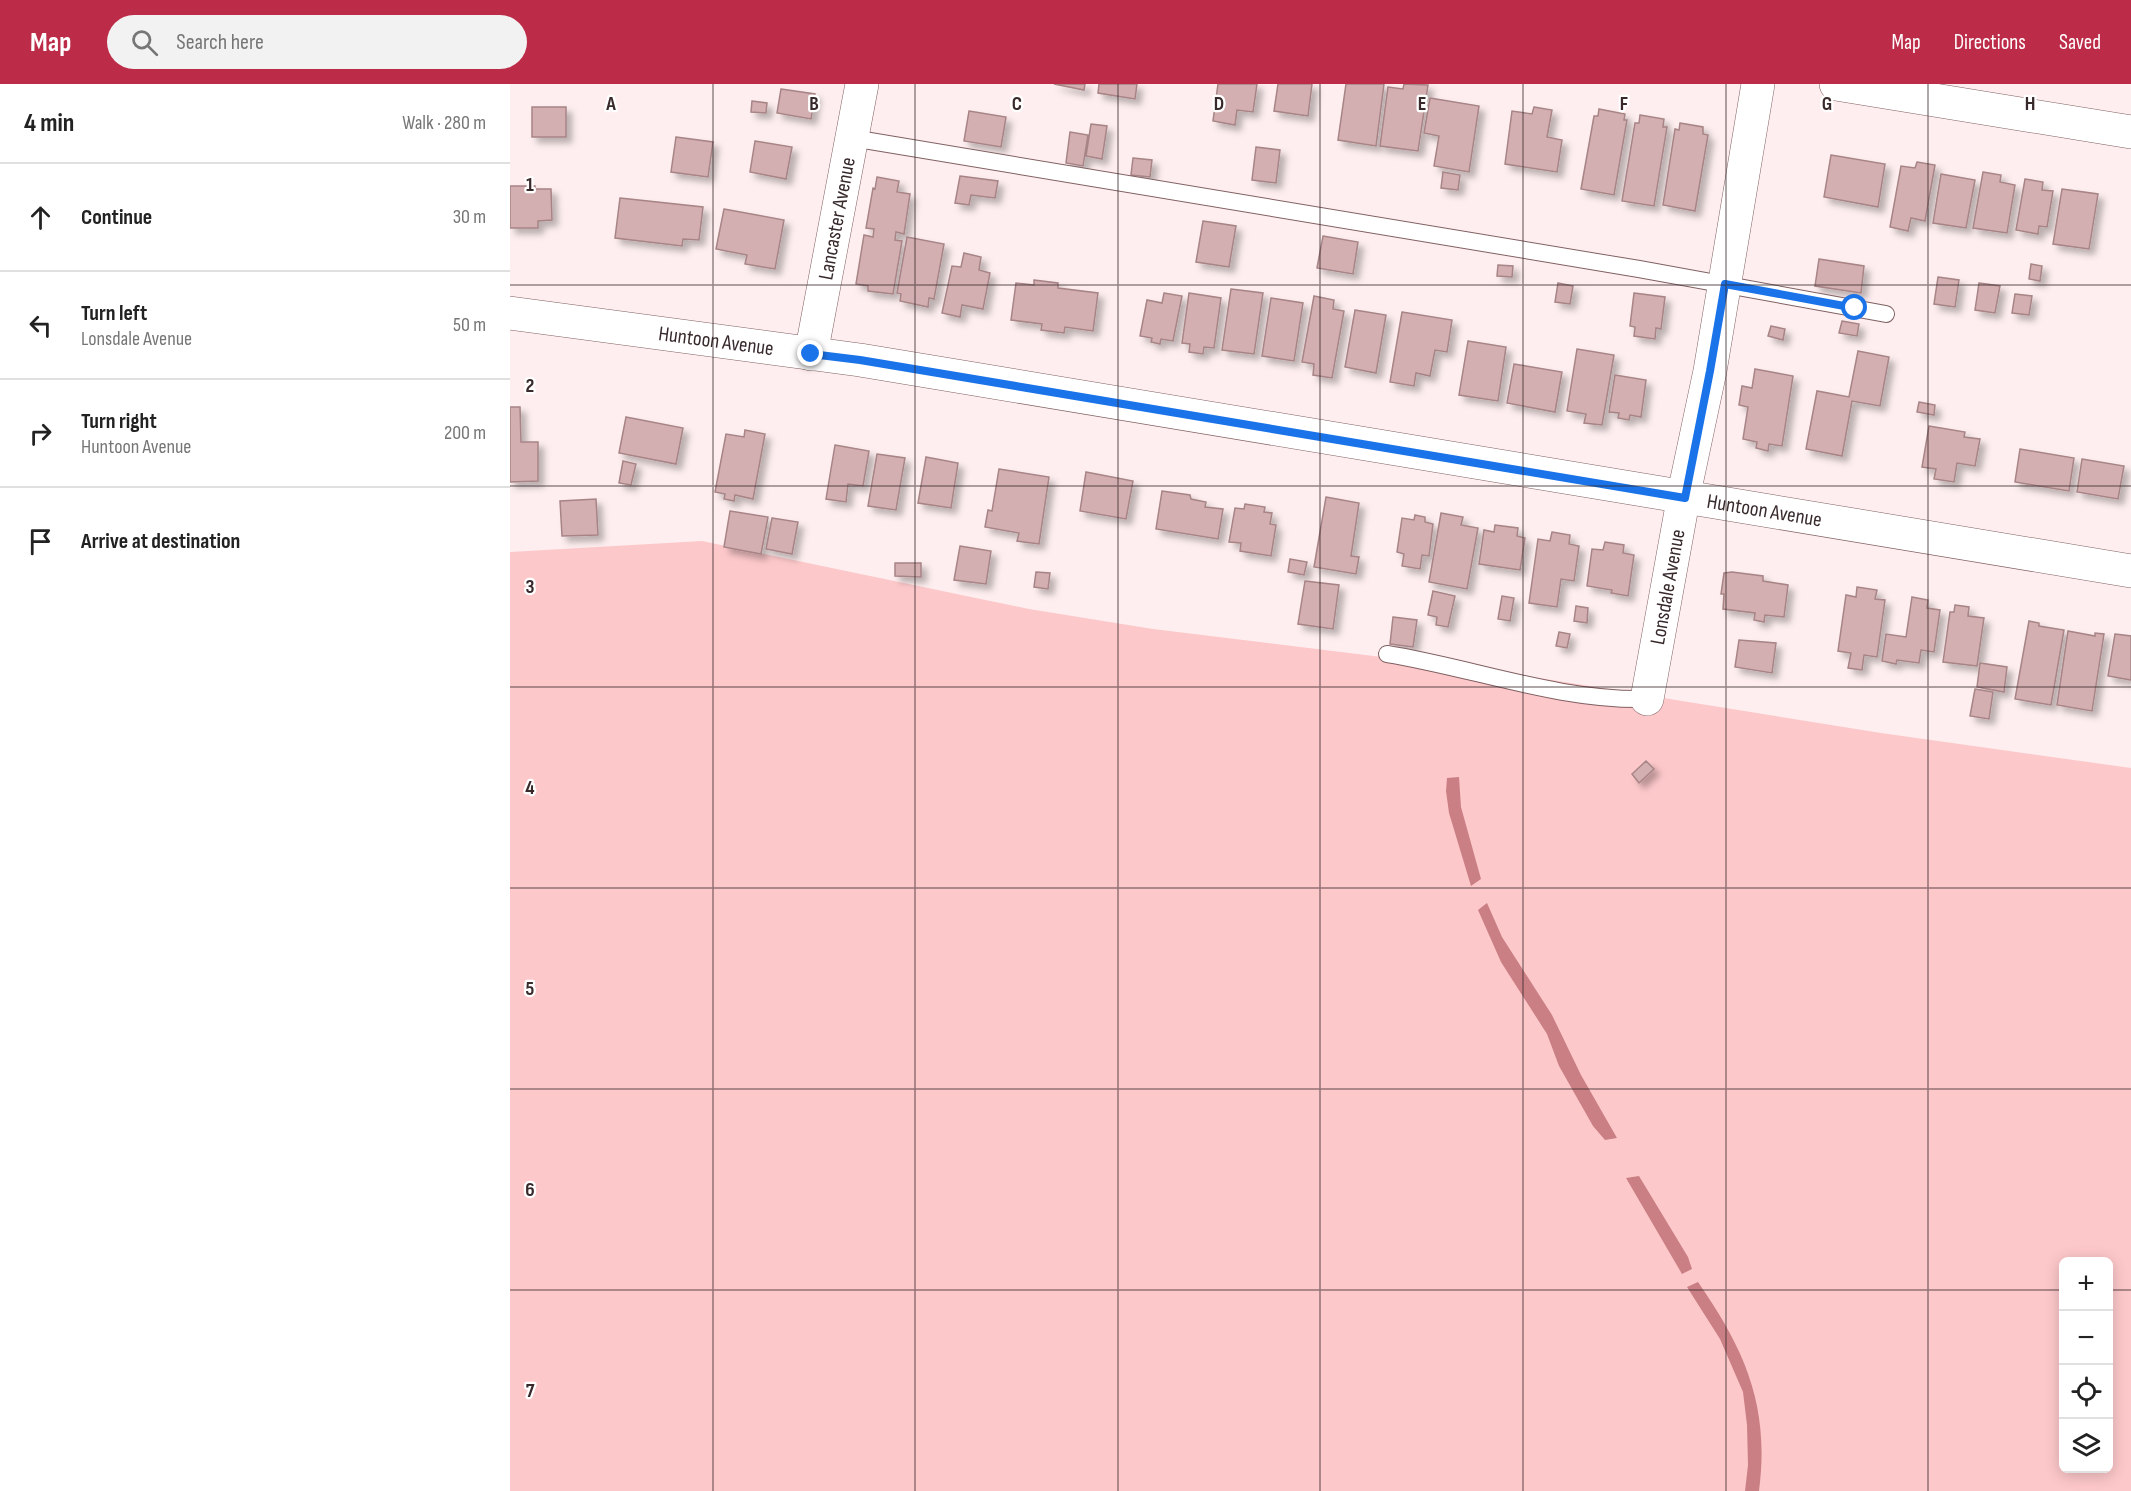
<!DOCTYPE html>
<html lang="en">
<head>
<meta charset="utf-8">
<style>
  :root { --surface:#fff; --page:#f2f2f2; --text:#222; --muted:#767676; --line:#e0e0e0; --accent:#bc2b48 }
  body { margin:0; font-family:"Sofia Sans Condensed",sans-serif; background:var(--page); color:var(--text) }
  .controls { position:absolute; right:18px; bottom:18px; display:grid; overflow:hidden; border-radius:9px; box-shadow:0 3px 15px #0003 }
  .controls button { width:54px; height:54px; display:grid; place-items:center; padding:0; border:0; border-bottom:2px solid var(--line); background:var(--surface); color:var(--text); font:30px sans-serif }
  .stop { position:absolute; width:18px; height:18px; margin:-14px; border:4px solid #1a73e8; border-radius:50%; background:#fff }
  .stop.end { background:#1a73e8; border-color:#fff; box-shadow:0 2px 6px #0008 }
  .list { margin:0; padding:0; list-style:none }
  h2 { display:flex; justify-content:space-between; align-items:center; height:78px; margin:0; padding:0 24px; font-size:26px }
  h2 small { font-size:20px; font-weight:400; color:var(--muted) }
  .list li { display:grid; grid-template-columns:39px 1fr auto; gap:18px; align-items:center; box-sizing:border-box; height:108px; padding:0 24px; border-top:2px solid var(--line) }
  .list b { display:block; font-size:22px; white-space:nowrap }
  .list p { margin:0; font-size:20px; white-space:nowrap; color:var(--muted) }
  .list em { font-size:20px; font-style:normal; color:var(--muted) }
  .icon { flex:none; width:33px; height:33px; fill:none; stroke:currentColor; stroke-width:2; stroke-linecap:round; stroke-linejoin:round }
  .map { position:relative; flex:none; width:1621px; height:1407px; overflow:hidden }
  header { display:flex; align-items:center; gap:36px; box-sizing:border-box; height:84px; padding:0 30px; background:var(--accent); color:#fff }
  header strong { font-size:28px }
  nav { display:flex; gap:33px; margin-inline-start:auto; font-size:21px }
  .search { width:420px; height:54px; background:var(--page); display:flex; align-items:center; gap:15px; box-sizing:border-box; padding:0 21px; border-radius:33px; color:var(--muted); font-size:22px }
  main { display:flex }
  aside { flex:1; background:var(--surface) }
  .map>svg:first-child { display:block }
  .green { fill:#fdc8ca; fill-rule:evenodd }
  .water { fill:#ca7f84 }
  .building { fill:#d4afb1; stroke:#a78486; stroke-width:1.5; filter:url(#shadow) }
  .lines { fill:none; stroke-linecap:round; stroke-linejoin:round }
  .service-casing { stroke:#816062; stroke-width:18 }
  .minor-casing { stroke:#816062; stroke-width:34 }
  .service { stroke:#fff; stroke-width:16 }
  .minor { stroke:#fff; stroke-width:33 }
  .route { stroke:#1a73e8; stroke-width:8 }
  .grid { fill:none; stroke:#382a2b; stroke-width:1.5; stroke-opacity:0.55 }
  .labels { text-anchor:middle; stroke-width:4.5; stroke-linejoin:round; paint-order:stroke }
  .street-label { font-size:21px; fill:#382a2b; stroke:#fff }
  .grid-label { font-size:20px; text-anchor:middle; font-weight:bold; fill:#382a2b; stroke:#fff; stroke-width:4.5; stroke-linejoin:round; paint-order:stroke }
</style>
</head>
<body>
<header>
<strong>Map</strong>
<div class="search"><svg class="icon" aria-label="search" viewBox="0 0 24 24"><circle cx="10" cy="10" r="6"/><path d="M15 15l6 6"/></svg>Search here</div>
<nav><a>Map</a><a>Directions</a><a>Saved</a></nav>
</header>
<main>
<aside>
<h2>4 min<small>Walk · 280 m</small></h2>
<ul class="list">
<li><svg class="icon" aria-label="ahead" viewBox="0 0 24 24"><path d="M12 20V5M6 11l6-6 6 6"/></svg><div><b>Continue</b></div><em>30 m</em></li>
<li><svg class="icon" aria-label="left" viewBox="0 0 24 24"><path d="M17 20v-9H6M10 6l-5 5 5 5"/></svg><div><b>Turn left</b><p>Lonsdale Avenue</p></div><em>50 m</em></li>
<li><svg class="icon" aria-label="right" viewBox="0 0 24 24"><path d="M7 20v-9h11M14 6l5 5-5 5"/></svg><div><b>Turn right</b><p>Huntoon Avenue</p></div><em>200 m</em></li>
<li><svg class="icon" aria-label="arrive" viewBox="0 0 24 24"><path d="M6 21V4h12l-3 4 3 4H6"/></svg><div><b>Arrive at destination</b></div></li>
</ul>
</aside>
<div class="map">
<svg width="1621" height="1407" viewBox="0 0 1621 1407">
  <defs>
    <filter id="shadow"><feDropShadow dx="5.5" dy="5.5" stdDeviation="3" flood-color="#0004"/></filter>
  </defs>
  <rect width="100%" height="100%" fill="#feeeef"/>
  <!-- green -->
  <path class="green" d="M192,457L519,525L643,545L993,588L1371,649L1621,684V1407H0V468ZM1554,1178H1598V1384H1554Z"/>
  <!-- water -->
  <path class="water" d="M949,693L951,723L971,795L961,802L939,729L936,707L937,694Z
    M977,819L992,853L1042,931L1071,991L1107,1054L1095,1056L1083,1042L1049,982L1037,950L991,878L968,826Z
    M1129,1092L1178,1173L1182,1185L1172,1190L1116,1094Z
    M1188,1198C1235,1266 1260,1322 1249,1407H1235L1238,1381L1237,1341L1233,1308L1210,1255L1177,1203Z"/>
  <!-- building -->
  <path class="building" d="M544,0H575L574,6Z
    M589,0H627L625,15L588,9Z
    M708,0H747L743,28L727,26L725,41L703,37Z
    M768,0H802L798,32L764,27Z
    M836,0H874L866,62L828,56Z
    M894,0L918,1L908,67L870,62L878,3L893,5Z
    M271,5L305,10L301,35L267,29Z
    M920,14L969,22L959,88L924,82L929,52L914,49Z
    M242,17L257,19L256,29L241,28Z
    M22,23H56V53H22Z
    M1024,23L1042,26L1037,53L1052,56L1047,88L995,80L1002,27L1022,30Z
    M1089,25L1115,30L1114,36H1117L1104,111L1071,105L1084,32H1088Z
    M459,27L496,33L491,63L454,57Z
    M1130,31L1154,35L1153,43H1157L1144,122L1112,117L1125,39H1129Z
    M1170,39L1193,43V50L1198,51L1185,127L1153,121L1165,45L1169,46Z
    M581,40L597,42L592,75L576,72Z
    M560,48L578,51L573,82L556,79Z
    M166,53L203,58L198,93L161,88Z
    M245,57L282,63L276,95L240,88Z
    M746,63L770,66L766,99L742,96Z
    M1321,71L1375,80L1368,123L1314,113Z
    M623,74L642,76L640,93L621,91Z
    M1407,78L1425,81L1415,137L1401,134L1398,147L1380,143L1391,82L1405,84Z
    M933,88L950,91L948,106L931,104Z
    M1473,88L1491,91L1490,98L1505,101L1497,149L1463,144Z
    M1431,90L1465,96L1456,144L1423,139Z
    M450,92L488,97L485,114L461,111L459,121L445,119Z
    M367,93L389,97L387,108L400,110L394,150L386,148L385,156L392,157L383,210L358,207V202L346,200L354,151L363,153L364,145L356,144L363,104L365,105Z
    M1515,95L1533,98L1532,106L1543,107L1537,143L1529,142L1528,150L1506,146Z
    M0,102H25V105H41L42,136L28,137V144H0Z
    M1552,105L1588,110L1579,165L1543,160Z
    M110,114L193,123L189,156L173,155L172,162L105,154Z
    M214,125L274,136L265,185L235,180L237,171L206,165Z
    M693,137L726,142L719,183L686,178Z
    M813,152L848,158L843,190L807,184Z
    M397,153L434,160L424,215L419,214L418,223L390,217L391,210L387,209Z
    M454,169L471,173L469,186L480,189L473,225L452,221L450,233L432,229L442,182L451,183Z
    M1309,175L1354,182L1351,209L1305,202Z
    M1521,180L1532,182L1530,197L1519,195Z
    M988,181L1003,182L1002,193L987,192Z
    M1428,193L1449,196L1445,223L1424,220Z
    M524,196L548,199V204L588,209L583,247L555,243L554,249L531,246L532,240L501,236L506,199L524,201Z
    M1048,199L1063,202L1060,220L1045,218Z
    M1469,199L1490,202L1485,229L1465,226Z
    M721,205L753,209L744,270L712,266Z
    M654,209L672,212L663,257L651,255L650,260L641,258L642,254L630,252L637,216L652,219Z
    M679,209L711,214L704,264L694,263L693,270L679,268L680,260L672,259Z
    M1124,209L1155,213L1151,245L1146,244L1145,255L1124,252L1125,243L1120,242Z
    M1505,210L1522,212L1519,231L1502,229Z
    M804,212L824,216L823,225L834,227L822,294L803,291L804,280L792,278Z
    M761,214L793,219L784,277L752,272Z
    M845,226L876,231L866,289L835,283Z
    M892,228L942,236L937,268L925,266L920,292L906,289L904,302L880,298Z
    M1332,237L1349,240L1347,252L1329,249Z
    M1261,242L1275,245L1273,256L1258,252Z
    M958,257L996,263L988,317L949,311Z
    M1067,265L1104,271L1092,341L1074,339L1076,330L1057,327Z
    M1348,267L1379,273L1370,322L1342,317L1332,372L1296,365L1307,307L1339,313Z
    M1004,280L1052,288L1045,328L997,319Z
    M1245,285L1283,292L1272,362L1259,360L1258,367L1246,364L1247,358L1233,355L1238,323L1229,321L1232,302L1242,304Z
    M1105,291L1136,296L1131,333L1120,331L1119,336L1108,334L1109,329L1099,328Z
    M1409,318L1425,321L1424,331L1407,328Z
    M0,323H10L11,358H28V397L0,398Z
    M116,333L173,344L166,380L109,369Z
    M1419,342L1455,348L1454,353L1470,355L1465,382L1447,379L1444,398L1424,395L1426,385L1412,383Z
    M235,346L255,350L243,415L225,411L224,417L214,415L215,410L205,408L216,350L234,353Z
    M325,361L359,367L353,402L338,400L336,418L316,415Z
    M1510,365L1564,374L1559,407L1505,398Z
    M367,370L395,374L386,426L358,422Z
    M416,373L448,379L441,424L408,419Z
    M1572,375L1614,382L1608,415L1567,408Z
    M113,377L126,380L121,401L109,399Z
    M489,385L539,393L529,460L507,457L509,449L475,443L478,426L482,427Z
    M576,388L623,397L616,435L570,427Z
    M652,407L680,411L681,415L696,418L695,423L713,425L708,455L646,445Z
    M816,413L849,419L841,472L849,473L846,490L804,483Z
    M86,415L88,451L52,452L50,417Z
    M735,420L755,423L754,428L762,429L760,440L766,441L761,472L730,467L731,459L719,458L725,424L734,425Z
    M220,427L258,433L251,470L214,463Z
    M931,429L953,433L951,441L968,444L957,505L919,498Z
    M905,431L915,433V438L923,440L919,472L912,471L910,485L892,482L894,470L887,468L892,434L904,436Z
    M262,434L288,438L282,470L256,465Z
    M985,441L1008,444L1007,452L1015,454L1010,486L969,480L974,446L984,448Z
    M1042,448L1060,451L1059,460L1069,462L1064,497L1051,495L1047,523L1019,519L1028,455L1040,457Z
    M1095,458L1114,461L1113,469L1124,471L1118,512L1101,509L1102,506L1077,502L1082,465L1093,466Z
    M450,462L481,467L476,500L444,496Z
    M780,475L797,478L794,491L778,488Z
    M385,479H411V493L385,492Z
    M526,488L540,489L538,505L524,503Z
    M1222,488L1253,492V497L1278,501L1274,533L1255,531L1254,538L1244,536L1245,529L1213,525L1214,510H1211L1214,489Z
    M795,497L829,501L823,545L788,540Z
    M1347,503L1367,506L1365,515L1375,516L1367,573L1354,571L1352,586L1338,584L1341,569L1328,567L1336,511L1346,513Z
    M923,507L945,512L938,543L926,541L927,533L918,531Z
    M992,512L1004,514L1000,537L988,535Z
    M1402,513L1418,516L1417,524L1430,526L1424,568L1411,566L1409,579L1387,576L1386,580L1372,577L1376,550L1396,553Z
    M1445,521L1459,523L1458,532L1474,534L1467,582L1433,578L1440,528H1444Z
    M1066,522L1078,524L1077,539L1064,537Z
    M883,533L907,536L903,563L880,560Z
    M1519,537L1529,539V542L1554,546L1541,621L1505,615Z
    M1558,547L1585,552V549L1594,550L1582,627L1547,621Z
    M1049,548L1060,550L1057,564L1046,562Z
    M1605,550L1621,552V596L1598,592Z
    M1229,556L1266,559L1262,589L1225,583Z
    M1470,579L1497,583L1494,608L1467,603Z
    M1465,605L1483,608L1479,635L1460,632Z
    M1136,677L1144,685L1129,699L1122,690Z"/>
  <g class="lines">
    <!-- service casing -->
    <g class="service-casing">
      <path id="service" d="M342,54L1129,185L1376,230
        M877,570C964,584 1049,617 1137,615"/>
    </g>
    <!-- minor casing -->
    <g class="minor-casing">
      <g id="minor">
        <path d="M1326,0L1621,48"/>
        <path id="s1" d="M0,229L350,276L1621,487"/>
        <path id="s2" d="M301,270L352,0"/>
        <path id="s3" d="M1137,615L1176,400L1200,287L1248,0"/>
      </g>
    </g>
    <!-- service -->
    <use href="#service" class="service"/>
    <!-- minor -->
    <use href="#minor" class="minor"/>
  </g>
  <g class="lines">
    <!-- route -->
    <path class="route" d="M301,270L350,276L1175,414L1200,287L1215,200L1345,224"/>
  </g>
  <!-- grid -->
  <path class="grid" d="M203,0V1407M405,0V1407M608,0V1407M810,0V1407M1013,0V1407M1216,0V1407M1418,0V1407M0,201H1621M0,402H1621M0,603H1621M0,804H1621M0,1005H1621M0,1206H1554M1598,1206H1621"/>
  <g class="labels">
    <!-- street labels -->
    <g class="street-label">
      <text dy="7" stroke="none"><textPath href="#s2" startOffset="138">Lancaster Avenue</textPath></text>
      <text dy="7" stroke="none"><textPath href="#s1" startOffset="208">Huntoon Avenue</textPath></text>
      <text dy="7" stroke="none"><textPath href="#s1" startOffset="1270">Huntoon Avenue</textPath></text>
      <text dy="7" stroke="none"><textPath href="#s3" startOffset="114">Lonsdale Avenue</textPath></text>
    </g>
  </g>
  <g class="grid-label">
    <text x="101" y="26">A</text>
    <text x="304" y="26">B</text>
    <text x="507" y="26">C</text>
    <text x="709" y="26">D</text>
    <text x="912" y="26">E</text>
    <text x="1114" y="26">F</text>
    <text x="1317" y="26">G</text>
    <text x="1520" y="26">H</text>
    <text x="20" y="107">1</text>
    <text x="20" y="308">2</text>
    <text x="20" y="509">3</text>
    <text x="20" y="710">4</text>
    <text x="20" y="911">5</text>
    <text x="20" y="1112">6</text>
    <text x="20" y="1313">7</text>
  </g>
</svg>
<div class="controls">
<button>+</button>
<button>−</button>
<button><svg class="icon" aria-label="locate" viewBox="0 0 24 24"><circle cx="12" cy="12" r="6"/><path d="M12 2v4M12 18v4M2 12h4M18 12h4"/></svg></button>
<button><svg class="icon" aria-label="layers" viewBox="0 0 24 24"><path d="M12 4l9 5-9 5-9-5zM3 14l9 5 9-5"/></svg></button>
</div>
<div class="stop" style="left:1345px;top:224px"></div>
<div class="stop end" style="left:301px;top:270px"></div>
</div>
</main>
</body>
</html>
